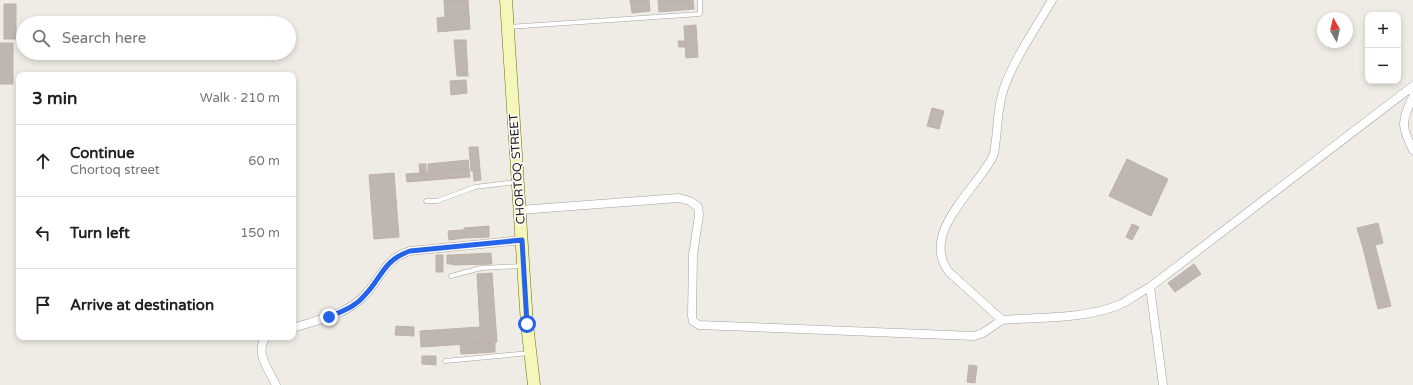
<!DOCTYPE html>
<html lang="en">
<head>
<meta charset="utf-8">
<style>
  :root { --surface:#fff; --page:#f6f6f6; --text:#202124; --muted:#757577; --line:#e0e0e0 }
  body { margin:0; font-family:"Varela Round",sans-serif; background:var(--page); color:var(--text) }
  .controls { position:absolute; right:12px; top:12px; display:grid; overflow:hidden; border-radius:8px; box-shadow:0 2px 6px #0003 }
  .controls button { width:36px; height:36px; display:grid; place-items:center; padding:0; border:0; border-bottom:1px solid var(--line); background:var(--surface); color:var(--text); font:20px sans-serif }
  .compass { position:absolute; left:1317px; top:12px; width:36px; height:36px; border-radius:50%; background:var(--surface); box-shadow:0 2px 6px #0003; rotate:352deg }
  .stop { position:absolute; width:12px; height:12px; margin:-9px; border:3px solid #2563eb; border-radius:50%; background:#fff }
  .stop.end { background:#2563eb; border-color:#fff; box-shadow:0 1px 4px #0008 }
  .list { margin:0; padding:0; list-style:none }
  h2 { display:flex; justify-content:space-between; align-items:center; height:52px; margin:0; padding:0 16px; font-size:17px }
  h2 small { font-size:13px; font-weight:400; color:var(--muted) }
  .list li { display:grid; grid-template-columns:26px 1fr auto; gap:12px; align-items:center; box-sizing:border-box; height:72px; padding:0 16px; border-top:1px solid var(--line) }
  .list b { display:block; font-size:15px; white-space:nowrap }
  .list p { margin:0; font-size:13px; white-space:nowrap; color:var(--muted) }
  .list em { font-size:13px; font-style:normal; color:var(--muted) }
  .icon { flex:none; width:22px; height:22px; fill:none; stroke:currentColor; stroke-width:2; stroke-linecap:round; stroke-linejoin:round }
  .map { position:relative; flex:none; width:1413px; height:385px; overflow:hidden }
  .search { position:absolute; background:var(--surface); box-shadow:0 2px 6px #0003; left:16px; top:16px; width:280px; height:44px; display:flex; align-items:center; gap:10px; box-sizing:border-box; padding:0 14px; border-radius:22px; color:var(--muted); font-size:15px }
  .panel { position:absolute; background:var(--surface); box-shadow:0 2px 6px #0003; left:16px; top:72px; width:280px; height:268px; border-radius:8px }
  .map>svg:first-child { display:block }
  .building { fill:#bfb6b1; stroke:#c0b1a8 }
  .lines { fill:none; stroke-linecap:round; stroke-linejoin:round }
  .service-casing { stroke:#a2a2a2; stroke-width:5 }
  .minor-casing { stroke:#a2a2a2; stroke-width:9 }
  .secondary-casing { stroke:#6b700a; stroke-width:13 }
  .service { stroke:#fff; stroke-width:4 }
  .minor { stroke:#fff; stroke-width:8 }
  .secondary { stroke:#f6f6bb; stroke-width:12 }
  .route { stroke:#2563eb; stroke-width:5 }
  .labels { text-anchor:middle; stroke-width:3; stroke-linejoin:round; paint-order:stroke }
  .street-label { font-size:12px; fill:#1e1e1e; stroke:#fff }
</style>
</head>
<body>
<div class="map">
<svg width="1413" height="385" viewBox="0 0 1413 385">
  <rect width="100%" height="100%" fill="#efebe5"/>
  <!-- building -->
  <path class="building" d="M444,0H468L470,29L438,32L437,18L445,17Z
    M630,0H649L650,11L632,13Z
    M658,0H693L694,9L659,12Z
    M4,4H16V39H4Z
    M696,25L698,57L686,58L684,26Z
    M454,40H466L468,76H457Z
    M678,41H685V47H679Z
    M0,43H13V84H0Z
    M466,80L467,93L451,95L450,81Z
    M932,108L944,111L939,129L927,126Z
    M469,147H478L480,170L471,171Z
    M1127,159L1168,179L1151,216L1109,196Z
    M468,160L469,169L428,172V164Z
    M419,164H426V172L420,173Z
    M469,169L470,177L407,182L406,174Z
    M480,170L481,180L474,181L473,171Z
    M394,173L399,237L374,239L369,175Z
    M1378,223L1383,243L1363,248L1357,228Z
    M1132,224L1139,227L1132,240L1126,237Z
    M489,226V237L464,238V228Z
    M464,230V238L449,240L448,231Z
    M1375,245L1391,306L1378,309L1363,248Z
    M491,253L492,264L452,265V255Z
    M436,255H443V272H436Z
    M447,255H452V264H447Z
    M1194,264L1201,274L1175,292L1168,283Z
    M492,273L497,342L421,347L420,331L480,327L477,274Z
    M396,326L414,327V336L395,335Z
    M495,343V352L461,354L460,345Z
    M422,356H436V365L422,364Z
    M969,365L977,366L975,383L967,382Z"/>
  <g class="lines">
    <!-- service casing -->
    <g class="service-casing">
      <path id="service" d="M508,27L700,14V0
        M426,201H437L475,187L516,182
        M451,276L481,268L521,266
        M445,361L530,353"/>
    </g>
    <!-- minor casing -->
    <g class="minor-casing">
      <path id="minor" d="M1052,0C1036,28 1015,57 1004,88C998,104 998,122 996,139C995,144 995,152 993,156C977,189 919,233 949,272L1002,320C1039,317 1088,319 1121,304C1131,299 1140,292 1150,287L1413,86
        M1413,96C1402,122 1400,124 1413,150
        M520,210L679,198L690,201L698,207L699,215L693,255L692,316L693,321L699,325L974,336L983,333L1002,320
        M1150,287L1163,385
        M293,328C317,320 345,315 363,297C382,279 382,260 410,251L522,240
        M266,337C254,352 269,370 276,385"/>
    </g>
    <!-- secondary casing -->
    <g class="secondary-casing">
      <path id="secondary" d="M506,0L527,324L534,385"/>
    </g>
    <!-- service -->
    <use href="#service" class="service"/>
    <!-- minor -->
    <use href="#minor" class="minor"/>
    <!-- secondary -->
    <use href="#secondary" class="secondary"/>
  </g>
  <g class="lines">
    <!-- route -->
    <path class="route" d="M329,317C342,311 355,307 364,296C382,278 383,260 410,251L522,240L527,324"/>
  </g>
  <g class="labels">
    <!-- street labels -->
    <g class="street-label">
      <text transform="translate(517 169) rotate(-94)" y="4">CHORTOQ STREET</text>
    </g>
  </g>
</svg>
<div class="controls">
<button>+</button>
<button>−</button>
</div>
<svg class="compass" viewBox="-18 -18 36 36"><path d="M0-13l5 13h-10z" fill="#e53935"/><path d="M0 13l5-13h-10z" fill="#757577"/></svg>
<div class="stop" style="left:527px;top:324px"></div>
<div class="stop end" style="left:329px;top:317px"></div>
<div class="search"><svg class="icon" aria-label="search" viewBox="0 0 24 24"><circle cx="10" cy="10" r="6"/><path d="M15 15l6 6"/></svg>Search here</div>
<section class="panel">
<h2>3 min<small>Walk · 210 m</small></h2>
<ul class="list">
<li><svg class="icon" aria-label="ahead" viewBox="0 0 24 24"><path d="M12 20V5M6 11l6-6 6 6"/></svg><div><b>Continue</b><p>Chortoq street</p></div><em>60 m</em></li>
<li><svg class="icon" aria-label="left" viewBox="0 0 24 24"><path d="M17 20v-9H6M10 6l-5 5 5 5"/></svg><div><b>Turn left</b></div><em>150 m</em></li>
<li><svg class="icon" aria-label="arrive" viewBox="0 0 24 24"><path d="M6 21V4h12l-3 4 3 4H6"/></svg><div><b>Arrive at destination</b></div></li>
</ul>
</section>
</div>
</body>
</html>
